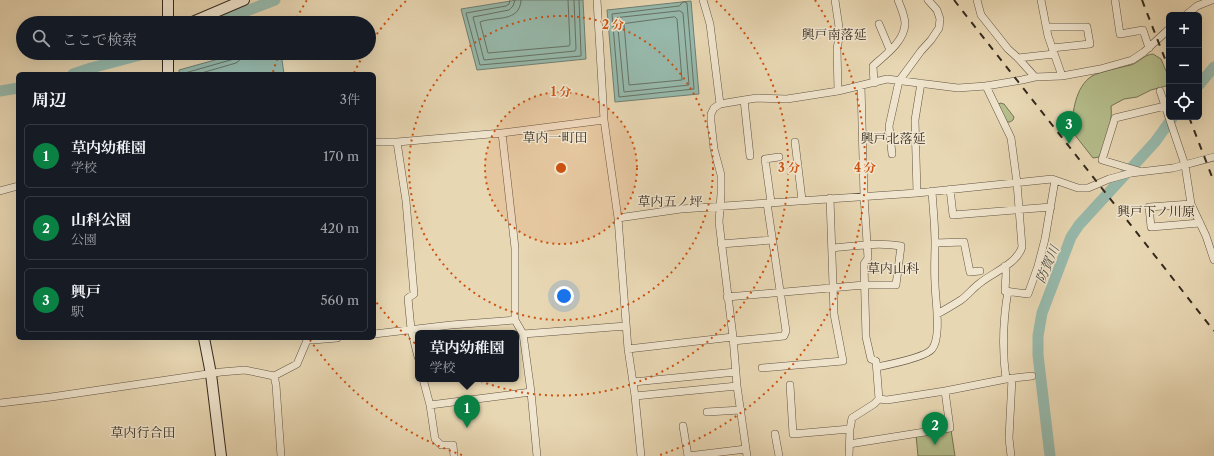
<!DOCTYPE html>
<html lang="ja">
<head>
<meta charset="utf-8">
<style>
  :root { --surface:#171b24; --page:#20242c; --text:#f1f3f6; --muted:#9ea1a6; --line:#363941; --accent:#0b8043 }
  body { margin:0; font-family:"Libre Caslon Text","Noto Serif JP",serif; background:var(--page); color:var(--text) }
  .controls { position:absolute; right:12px; top:12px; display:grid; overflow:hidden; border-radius:6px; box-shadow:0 4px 16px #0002 }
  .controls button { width:36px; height:36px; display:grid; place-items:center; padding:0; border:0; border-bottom:1px solid var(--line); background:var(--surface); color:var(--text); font:20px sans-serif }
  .you { position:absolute; left:564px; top:296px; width:14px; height:14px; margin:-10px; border:3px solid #fff; border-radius:50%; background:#1a73e8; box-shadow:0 0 0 6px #1a73e833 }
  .badge { display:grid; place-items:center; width:26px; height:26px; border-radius:50%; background:var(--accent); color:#fff; font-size:13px; font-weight:700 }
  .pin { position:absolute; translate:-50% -33px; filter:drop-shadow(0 1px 2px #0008) }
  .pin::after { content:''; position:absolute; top:21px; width:14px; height:12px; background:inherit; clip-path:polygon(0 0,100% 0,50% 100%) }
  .popup { position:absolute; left:415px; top:330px; width:104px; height:52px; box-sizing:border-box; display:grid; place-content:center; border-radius:6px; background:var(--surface); filter:drop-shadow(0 1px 3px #0005); font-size:13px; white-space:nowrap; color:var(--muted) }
  .popup b { font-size:15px; color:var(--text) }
  .popup::after { content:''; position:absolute; left:50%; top:100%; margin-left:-8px; border:8px solid transparent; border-top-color:var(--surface) }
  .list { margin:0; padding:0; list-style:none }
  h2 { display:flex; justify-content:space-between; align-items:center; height:52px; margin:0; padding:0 16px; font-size:17px }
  h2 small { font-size:13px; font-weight:400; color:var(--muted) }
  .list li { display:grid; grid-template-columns:26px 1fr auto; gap:12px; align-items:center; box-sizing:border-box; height:64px; margin:0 8px 8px; padding:0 8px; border:1px solid var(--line); border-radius:6px }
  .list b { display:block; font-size:15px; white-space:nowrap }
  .list p { margin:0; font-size:13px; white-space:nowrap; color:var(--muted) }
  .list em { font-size:13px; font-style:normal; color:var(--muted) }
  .icon { flex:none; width:22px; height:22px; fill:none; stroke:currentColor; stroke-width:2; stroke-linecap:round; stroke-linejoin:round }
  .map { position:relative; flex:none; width:1214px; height:456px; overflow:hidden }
  .search { position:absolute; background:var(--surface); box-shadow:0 4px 16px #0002; left:16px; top:16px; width:360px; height:44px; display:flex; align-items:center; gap:10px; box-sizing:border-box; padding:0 14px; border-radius:22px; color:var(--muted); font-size:15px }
  .panel { position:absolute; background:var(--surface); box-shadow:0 4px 16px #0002; left:16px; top:72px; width:360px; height:268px; border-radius:6px }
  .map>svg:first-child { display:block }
  .green { fill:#b5be8c; stroke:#747455 }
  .water { fill:#97baad; stroke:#6f8074 }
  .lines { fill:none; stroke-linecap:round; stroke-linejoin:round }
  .shore { stroke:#667266; stroke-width:1 }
  .river { stroke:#97baad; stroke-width:11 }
  .street-casing { stroke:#615443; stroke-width:8 }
  .secondary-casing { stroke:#34291e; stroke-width:12 }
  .street { stroke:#f0e5ce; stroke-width:7 }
  .secondary { stroke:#f0e5ce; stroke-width:10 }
  .rail { stroke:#34291e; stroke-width:2; stroke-dasharray:7 7; stroke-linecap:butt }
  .ring { fill:none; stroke:#cd520f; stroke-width:2; stroke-dasharray:2 4 }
  .labels { text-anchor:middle; stroke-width:3; stroke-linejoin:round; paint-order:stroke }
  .neighbourhood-label { font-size:13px; fill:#34291e; stroke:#f0e5ce }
  .water-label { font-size:13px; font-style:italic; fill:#4d4d42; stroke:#f0e5ce }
  .centre { fill:#cd520f; stroke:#f0e5ce; stroke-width:2 }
  .ring-label { font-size:12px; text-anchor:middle; font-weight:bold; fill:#cd520f; stroke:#f0e5ce; stroke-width:3; stroke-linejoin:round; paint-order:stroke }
</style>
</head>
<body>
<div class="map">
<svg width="1214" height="456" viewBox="0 0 1214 456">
  <rect width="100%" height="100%" fill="#e8d7b3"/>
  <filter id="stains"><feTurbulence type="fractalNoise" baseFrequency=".005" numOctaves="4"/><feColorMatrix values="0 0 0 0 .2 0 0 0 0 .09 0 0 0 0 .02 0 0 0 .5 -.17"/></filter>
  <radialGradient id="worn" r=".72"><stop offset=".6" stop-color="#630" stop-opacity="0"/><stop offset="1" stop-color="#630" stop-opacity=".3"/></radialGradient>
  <!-- green -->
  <path class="green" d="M1153,54L1161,59L1169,78L1166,86L1151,90L1137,97L1124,99L1111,106C1113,121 1106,143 1099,157L1093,158L1071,130C1073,112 1075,87 1092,76C1099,72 1122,67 1131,65C1140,62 1143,55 1153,54Z
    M1000,103L1004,104L1014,117L1013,120L1010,122H1007L998,105Z
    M951,430L955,456H918L916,435Z"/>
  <!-- water -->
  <path class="water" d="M517,0H583L586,59L477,70L461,9Z
    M691,1L699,94L615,102L607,10Z
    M240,53H281L284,74H179V70Z"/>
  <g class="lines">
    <!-- shore -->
    <path class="shore" d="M510,0L509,4L506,6L466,13L480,65L581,56V54L579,0
      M515,0L513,6L509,10L473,17L484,60L575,51L576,49L574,0
      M521,0C520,23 495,16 480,22L488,53L569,46L570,44L568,0
      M683,2H685L687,3L694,89L619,97L612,14L679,6Z
      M680,11L683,13L689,85L624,92L617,18Z
      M675,17L677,19L682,80L629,85L624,24Z
      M183,74L185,73L234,59L237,57V53
      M198,74L236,63L241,59L242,53"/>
    <!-- river -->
    <path class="river" d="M215,23L275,0
      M73,74L91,68L148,53
      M1199,85L1214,67
      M0,91L18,88
      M1050,456L1038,355V336L1042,313L1071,237L1079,225L1155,142L1173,117"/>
    <!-- street casing -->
    <g class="street-casing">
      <path id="street" d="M597,0L604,120L618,218L628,349L635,396L641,456
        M703,0L710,24L720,104
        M835,0L840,34L837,48L838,91
        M977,0L981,15L1008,49L1018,58L1035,77
        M1041,0L1048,36L1062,76
        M1115,0L1120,34L1143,30L1149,48
        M1186,15L1197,6L1212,0
        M879,24L890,50
        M1046,27H1087L1090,44L1052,48
        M1018,58L1054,54
        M874,83L873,66C885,55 904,42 905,24C905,16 901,8 898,0
        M1160,91L1185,165L1191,204L1206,236L1214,260
        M744,100L750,156
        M502,133L515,248V320L523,334L531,392L537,456
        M374,142H397L502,133L604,120
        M397,142L406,201L414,294L408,298L411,329L418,357
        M795,142L802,200
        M892,154L889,126L899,81L921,51L931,40L939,28L940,19L937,10L928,0
        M1139,171L1102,160L1115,118L1165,106
        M950,189L953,215L1051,207
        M0,191L18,186
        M917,193L915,120L921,83
        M771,202L765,159L779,157
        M1191,204L1149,207L1151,227L1200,223
        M618,218L681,209L917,193L1052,179L1078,188H1088L1109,179L1131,173L1173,168L1214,157
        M935,243L964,242L970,272L980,271
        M721,244L772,240
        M1005,266L1006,273L1005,291L1028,294L1038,266L1045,239L1055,180
        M1008,291C1003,320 1002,350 1006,379L1032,376
        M727,297L864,285H896L901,246C877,242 855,246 832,248
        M937,314C945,310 953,305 961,300C968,295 973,288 980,283C992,273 1017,264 1022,247L1017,183L1011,138L986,86
        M374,334L451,325L515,320
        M523,334L626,326
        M307,340H313L337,338
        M733,341L784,336L786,331L767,203
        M628,349L733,337
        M877,367C887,365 926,357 932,349C942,337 935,298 935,283C934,270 935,256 935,243C935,226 933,208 932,191
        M762,368L843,361L834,314L830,198
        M274,376L276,385L281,456
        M423,379L430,405L435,439L441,445H453L454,456
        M633,382L736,372
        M790,385L793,434L850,429
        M635,396L737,386
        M879,399L887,400L945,391L1006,379
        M0,403L51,397L221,372L245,370L274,376L297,364L308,338
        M430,405L531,392
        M707,412L741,410
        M683,426L688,456
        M775,434L779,456
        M849,444L950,428L945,391
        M688,456L746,449
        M747,456L737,386L733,337L719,222L721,194V175L714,149L711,122V114L714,108L720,104L744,100L757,98L787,99L838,91L887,79L958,88L986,86L1022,80L1035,77L1062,76L1100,69L1132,60L1144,52L1169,29
        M849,456L850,429L852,418L874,404L879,399L876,361L871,359L866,337L864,264L868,258L864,196L861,86
        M1011,456L1009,438L1012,378"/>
    </g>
    <!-- secondary casing -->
    <g class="secondary-casing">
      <path id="secondary" d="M168,23V0
        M190,23L244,0
        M168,53V74
        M204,338L211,374L221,456"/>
    </g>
    <!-- street -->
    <use href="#street" class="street"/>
    <!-- secondary -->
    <use href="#secondary" class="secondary"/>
    <!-- rail -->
    <path class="rail" d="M954,0L1214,331
      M1142,0L1167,64
      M1189,117L1214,182"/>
  </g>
  <!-- distance rings -->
  <circle cx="561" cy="168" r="76" fill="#cd520f" fill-opacity=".12"/>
  <g class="ring">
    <circle cx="561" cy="168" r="76"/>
    <circle cx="561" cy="168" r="152"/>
    <path d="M354 73A228 228 0 0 1 364 54M370 44A228 228 0 0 1 406 1M716 1A228 228 0 1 1 374 299"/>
    <path d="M462 455A304 304 0 0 1 310 340M273 72A304 304 0 0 1 279 54M294 23A304 304 0 0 1 307 0M815 0A304 304 0 0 1 660 455"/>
  </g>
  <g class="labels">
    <!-- neighbourhood labels -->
    <g class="neighbourhood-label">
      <text x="834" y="39">興戸南落延</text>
      <text x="555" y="142">草内一町田</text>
      <text x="893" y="143">興戸北落延</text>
      <text x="670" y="206">草内五ノ坪</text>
      <text x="1156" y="216">興戸下ノ川原</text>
      <text x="893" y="273">草内山科</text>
      <text x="143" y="437">草内行合田</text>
    </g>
    <!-- water labels -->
    <g class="water-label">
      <text transform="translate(1047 264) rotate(-67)" y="5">防賀川</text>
    </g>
  </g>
  <circle cx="561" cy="168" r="6" class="centre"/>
  <g class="ring-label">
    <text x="613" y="29">2 分</text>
    <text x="561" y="96">1 分</text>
    <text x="789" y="172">3 分</text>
    <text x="865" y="172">4 分</text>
  </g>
  <rect width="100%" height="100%" filter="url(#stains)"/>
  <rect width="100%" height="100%" fill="url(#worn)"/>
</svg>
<div class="controls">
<button>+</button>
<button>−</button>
<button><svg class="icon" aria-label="locate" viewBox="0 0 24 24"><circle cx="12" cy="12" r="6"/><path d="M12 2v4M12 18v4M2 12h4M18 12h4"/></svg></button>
</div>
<div class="you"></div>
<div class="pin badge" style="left:467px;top:428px">1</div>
<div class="popup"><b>草内幼稚園</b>学校</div>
<div class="pin badge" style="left:935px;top:445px">2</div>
<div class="pin badge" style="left:1069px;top:144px">3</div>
<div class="search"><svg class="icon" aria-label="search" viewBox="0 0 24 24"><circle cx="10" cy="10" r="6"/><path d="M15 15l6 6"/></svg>ここで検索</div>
<section class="panel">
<h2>周辺<small>3件</small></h2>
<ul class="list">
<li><span class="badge">1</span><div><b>草内幼稚園</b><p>学校</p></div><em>170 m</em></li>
<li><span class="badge">2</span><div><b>山科公園</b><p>公園</p></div><em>420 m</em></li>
<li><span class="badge">3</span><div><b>興戸</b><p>駅</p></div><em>560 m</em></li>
</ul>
</section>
</div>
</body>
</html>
